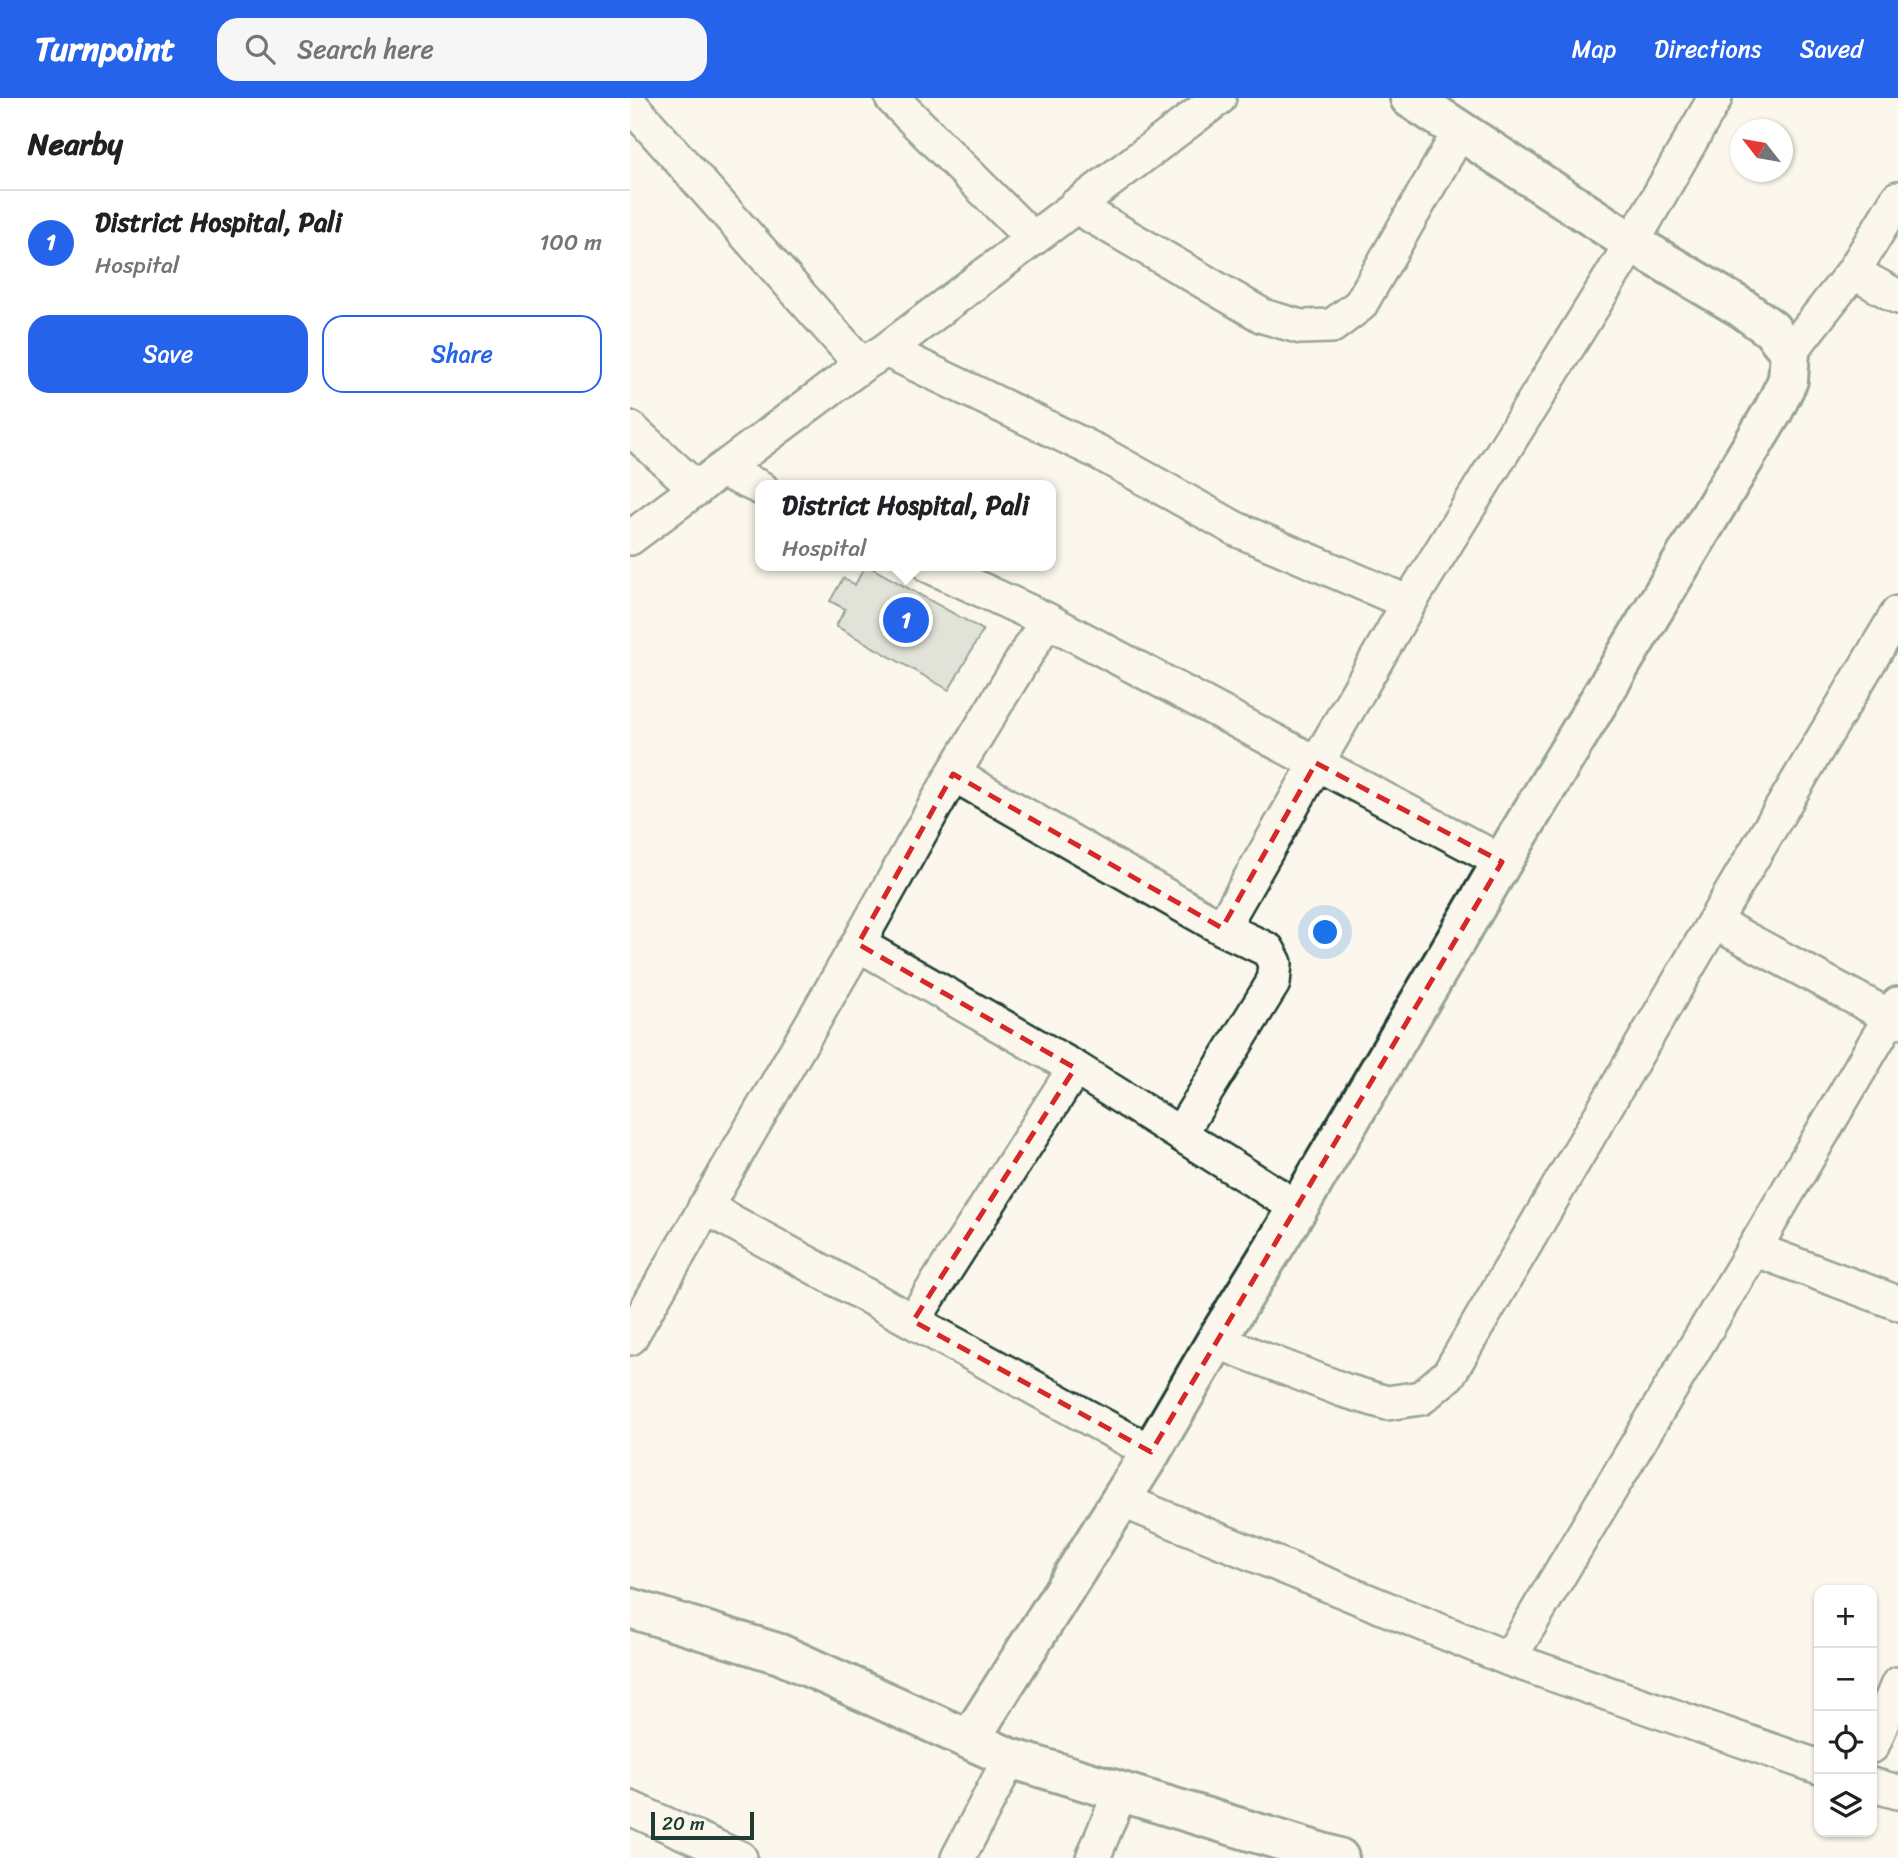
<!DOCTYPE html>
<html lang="en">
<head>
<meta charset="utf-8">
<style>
  :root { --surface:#fff; --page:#f6f6f6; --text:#202124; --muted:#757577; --line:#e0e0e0; --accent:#2563eb }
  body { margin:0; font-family:Sriracha,sans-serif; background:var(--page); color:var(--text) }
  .controls { position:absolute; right:21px; bottom:21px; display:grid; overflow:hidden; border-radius:14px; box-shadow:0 2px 5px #0004 }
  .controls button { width:63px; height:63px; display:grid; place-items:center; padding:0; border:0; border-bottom:2px solid var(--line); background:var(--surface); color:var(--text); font:35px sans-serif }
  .compass { position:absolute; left:1100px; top:21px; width:63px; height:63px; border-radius:50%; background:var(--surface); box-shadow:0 2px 5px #0004; rotate:301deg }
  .scale { position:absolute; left:21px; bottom:18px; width:103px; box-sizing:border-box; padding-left:7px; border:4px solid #1f3d34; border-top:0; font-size:19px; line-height:24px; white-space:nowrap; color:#1f3d34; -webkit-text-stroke:5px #fbf7ec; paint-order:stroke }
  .you { position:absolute; left:696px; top:835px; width:24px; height:24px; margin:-18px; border:5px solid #fff; border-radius:50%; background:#1a73e8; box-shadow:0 0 0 10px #1a73e833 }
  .badge { display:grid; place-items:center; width:46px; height:46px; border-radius:50%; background:var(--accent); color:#fff; font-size:23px; font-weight:700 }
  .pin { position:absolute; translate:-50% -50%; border:4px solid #fff; box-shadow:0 2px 7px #0006 }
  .popup { position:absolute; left:125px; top:382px; width:301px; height:91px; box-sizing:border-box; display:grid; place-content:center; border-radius:14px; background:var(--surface); filter:drop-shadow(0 2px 5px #0005); font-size:23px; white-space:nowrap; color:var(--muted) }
  .popup b { font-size:26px; color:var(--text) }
  .popup::after { content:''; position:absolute; left:50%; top:100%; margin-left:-14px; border:14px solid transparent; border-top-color:var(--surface) }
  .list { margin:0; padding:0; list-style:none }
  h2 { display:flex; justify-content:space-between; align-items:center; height:91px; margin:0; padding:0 28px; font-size:30px }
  h2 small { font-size:23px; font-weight:400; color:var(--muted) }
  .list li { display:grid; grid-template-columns:46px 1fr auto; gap:21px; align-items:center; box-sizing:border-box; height:105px; padding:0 28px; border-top:2px solid var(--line) }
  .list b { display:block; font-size:26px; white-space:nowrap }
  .list p { margin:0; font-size:23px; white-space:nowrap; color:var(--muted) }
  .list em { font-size:23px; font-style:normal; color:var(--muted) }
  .actions { display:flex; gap:14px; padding:21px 28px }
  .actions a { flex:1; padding:16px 0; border:2px solid var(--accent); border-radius:21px; text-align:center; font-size:24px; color:var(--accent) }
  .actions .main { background:var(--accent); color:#fff }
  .icon { flex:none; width:38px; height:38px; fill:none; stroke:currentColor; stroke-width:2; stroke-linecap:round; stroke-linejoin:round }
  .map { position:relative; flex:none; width:1268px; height:1760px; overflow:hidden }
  header { display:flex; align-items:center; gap:42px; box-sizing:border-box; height:98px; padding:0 35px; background:var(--accent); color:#fff }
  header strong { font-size:33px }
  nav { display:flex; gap:38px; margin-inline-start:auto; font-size:24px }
  .search { width:490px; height:63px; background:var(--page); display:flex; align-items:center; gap:18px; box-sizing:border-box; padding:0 24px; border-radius:21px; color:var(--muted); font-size:26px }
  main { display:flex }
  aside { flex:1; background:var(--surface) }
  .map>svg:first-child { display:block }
  .building { fill:#c4c9be; stroke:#1f3d34; stroke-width:2 }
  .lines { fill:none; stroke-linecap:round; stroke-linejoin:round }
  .street-casing { stroke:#1f3d34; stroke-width:38 }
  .secondary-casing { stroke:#1f3d34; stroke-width:44 }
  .street { stroke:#fbf7ec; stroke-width:33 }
  .secondary { stroke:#fbf7ec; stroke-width:38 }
  .marked { fill:none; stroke:#d62828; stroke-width:5; stroke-dasharray:14 9; stroke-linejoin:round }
</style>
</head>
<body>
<header>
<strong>Turnpoint</strong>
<div class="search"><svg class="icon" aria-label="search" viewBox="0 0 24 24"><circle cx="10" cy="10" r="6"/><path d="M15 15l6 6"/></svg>Search here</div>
<nav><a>Map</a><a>Directions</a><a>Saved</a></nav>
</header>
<main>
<aside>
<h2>Nearby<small></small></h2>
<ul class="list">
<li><span class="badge">1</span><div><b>District Hospital, Pali</b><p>Hospital</p></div><em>100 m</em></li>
</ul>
<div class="actions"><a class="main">Save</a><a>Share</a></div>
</aside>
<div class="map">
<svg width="1268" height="1760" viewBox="0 0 1268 1760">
  <rect width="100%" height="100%" fill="#fbf7ec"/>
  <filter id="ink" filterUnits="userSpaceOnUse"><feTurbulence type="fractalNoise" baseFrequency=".0143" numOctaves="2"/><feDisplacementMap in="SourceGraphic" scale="14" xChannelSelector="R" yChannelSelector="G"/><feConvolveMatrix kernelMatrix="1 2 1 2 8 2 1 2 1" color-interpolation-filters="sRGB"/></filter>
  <g filter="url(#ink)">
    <!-- building -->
    <path class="building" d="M235,468H238L353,532L319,592L206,528L215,511L200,503L213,480L225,487Z"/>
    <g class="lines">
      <!-- street casing -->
      <g class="street-casing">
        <path id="street" d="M262,0L402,140
          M0,6L232,267
          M445,108L633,218L671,229L702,228L730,207L830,33
          M1223,174L1268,199
          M256,252L468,354L606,431L779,505
          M1160,254L1223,174L1268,100
          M0,330L67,391
          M92,372L131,390
          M0,440L232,267L256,252L589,0
          M300,468L417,522L872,764
          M323,676L592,830L638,852L645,865L643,885L550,1036
          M1084,824L1268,923
          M592,830L779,505L1002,145L1085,0
          M228,846L445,970L668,1110
          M75,1109L521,1354
          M1124,1151L1268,1205
          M283,1223L445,970
          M0,1240L228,846L323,676L417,522
          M586,1243L713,1292L757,1305L791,1300L819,1276L1084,824L1268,515
          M491,1402L879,1561L1189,1669
          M879,1561L1124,1151L1268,906
          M1242,1648L1268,1586
          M1242,1687L1268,1694
          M0,1710L110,1760
          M328,1760L380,1660
          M463,1760L490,1695"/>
      </g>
      <!-- secondary casing -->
      <g class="secondary-casing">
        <path id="secondary" d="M0,1510L150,1556L380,1660L709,1760
          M340,1641L521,1354L586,1243L668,1110L872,764L1143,313L1158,282L1160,254L1141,231L1112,210L1002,145L780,0"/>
      </g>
      <!-- street -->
      <use href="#street" class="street"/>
      <!-- secondary -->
      <use href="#secondary" class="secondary"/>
    </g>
  </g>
  <!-- marked area -->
  <path d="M0 0H1268V1760H0ZM686,665L872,764L521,1354L283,1223L445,970L228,846L323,676L592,830Z" fill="#fbf7ec" fill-opacity=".55" fill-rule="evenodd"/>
  <path class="marked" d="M686,665L872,764L521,1354L283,1223L445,970L228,846L323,676L592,830Z"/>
</svg>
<div class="controls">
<button>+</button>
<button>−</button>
<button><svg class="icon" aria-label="locate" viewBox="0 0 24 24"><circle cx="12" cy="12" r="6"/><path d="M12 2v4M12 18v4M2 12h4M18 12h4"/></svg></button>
<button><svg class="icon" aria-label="layers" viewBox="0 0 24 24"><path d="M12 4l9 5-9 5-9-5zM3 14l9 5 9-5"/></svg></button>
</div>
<svg class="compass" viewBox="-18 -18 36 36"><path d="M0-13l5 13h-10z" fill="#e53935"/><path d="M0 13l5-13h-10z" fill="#757577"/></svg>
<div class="scale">20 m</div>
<div class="you"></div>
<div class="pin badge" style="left:276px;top:522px">1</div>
<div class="popup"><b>District Hospital, Pali</b>Hospital</div>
</div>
</main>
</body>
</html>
